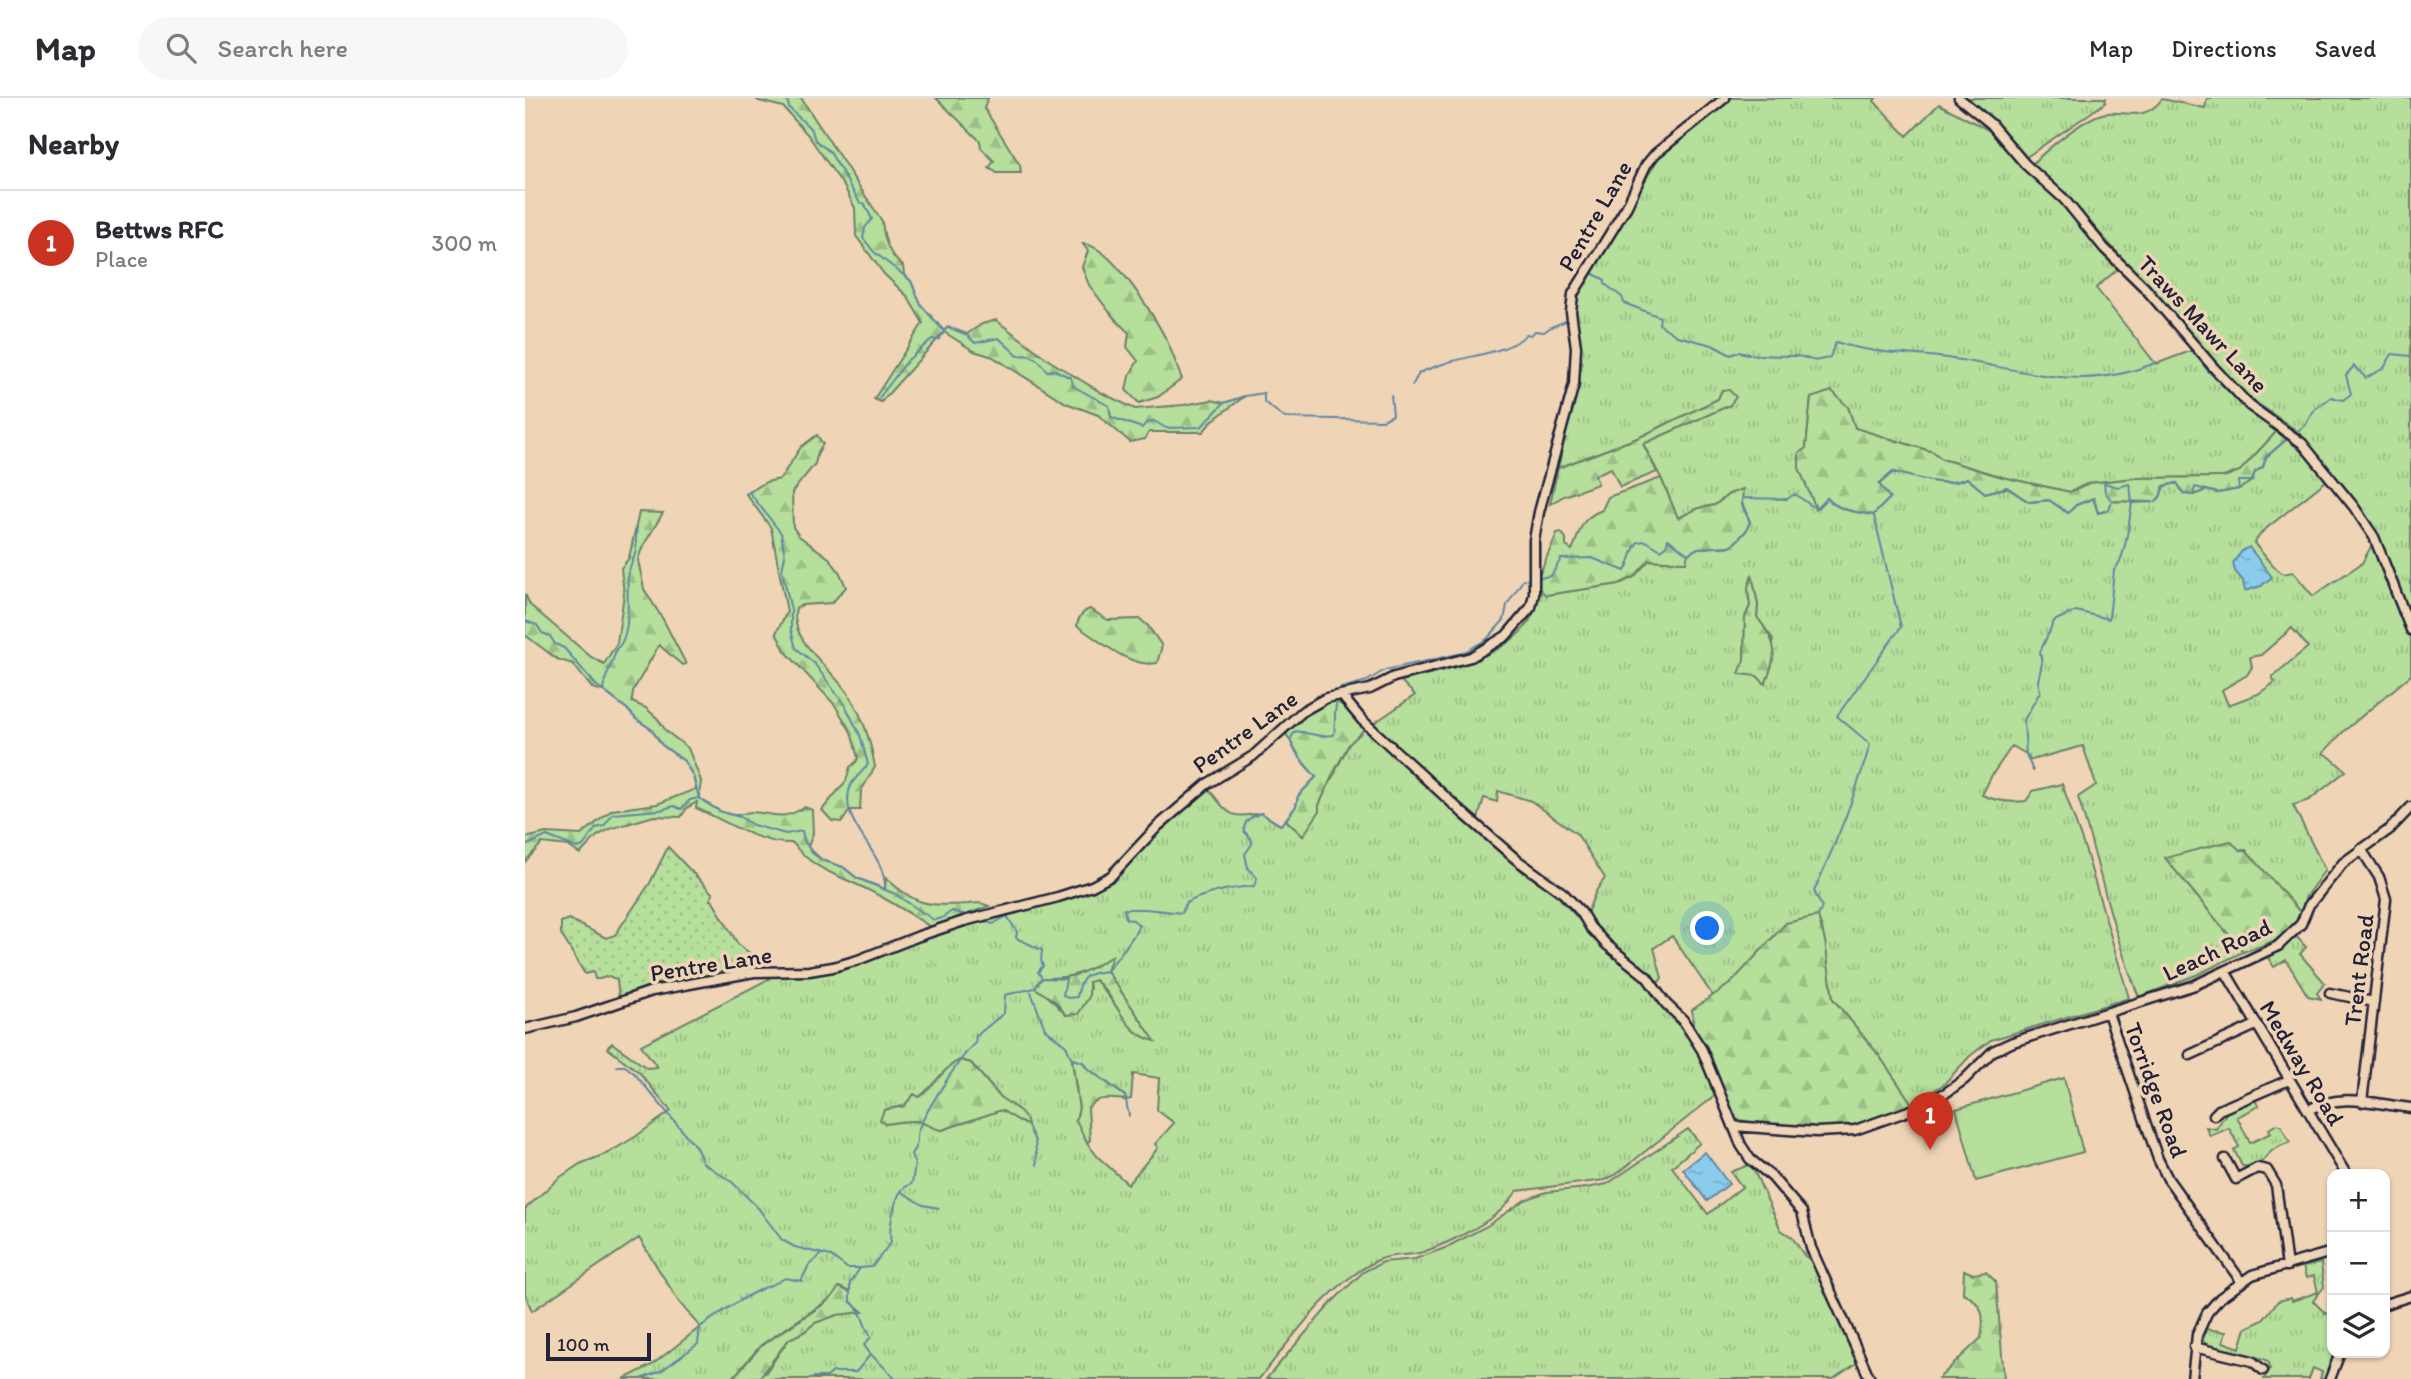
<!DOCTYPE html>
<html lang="en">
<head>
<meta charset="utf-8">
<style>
  :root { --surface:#fff; --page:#f7f7f7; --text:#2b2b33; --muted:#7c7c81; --line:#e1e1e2; --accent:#c8321e }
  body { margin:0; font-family:Itim,sans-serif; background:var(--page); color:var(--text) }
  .controls { position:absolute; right:21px; bottom:21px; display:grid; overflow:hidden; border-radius:14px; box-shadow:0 2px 5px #0004 }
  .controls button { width:63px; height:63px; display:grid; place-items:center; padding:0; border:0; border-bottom:2px solid var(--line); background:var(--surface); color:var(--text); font:35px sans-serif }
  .scale { position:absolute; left:21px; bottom:18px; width:105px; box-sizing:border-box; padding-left:7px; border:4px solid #22223b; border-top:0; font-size:19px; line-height:24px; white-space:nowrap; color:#22223b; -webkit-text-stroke:5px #efd5b6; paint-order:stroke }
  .you { position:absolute; left:1183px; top:831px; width:24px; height:24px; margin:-18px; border:5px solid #fff; border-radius:50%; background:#1a73e8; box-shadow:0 0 0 10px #1a73e833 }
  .badge { display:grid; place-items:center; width:46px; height:46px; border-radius:50%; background:var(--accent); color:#fff; font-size:23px; font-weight:700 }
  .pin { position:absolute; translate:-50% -58px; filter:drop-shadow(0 2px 4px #0008) }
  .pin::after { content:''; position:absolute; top:37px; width:24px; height:21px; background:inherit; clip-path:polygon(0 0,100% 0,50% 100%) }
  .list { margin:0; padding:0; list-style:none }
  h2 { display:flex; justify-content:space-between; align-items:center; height:91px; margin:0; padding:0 28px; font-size:30px }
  h2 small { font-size:23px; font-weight:400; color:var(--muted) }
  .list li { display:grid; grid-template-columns:46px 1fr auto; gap:21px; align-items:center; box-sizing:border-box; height:105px; padding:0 28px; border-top:2px solid var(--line) }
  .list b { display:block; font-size:26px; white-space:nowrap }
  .list p { margin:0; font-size:23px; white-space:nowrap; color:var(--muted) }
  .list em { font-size:23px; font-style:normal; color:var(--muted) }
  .icon { flex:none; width:38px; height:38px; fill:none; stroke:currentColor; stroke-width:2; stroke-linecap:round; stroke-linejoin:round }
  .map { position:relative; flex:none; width:1886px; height:1281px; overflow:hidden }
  header { display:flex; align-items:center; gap:42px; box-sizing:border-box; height:98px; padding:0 35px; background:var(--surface); border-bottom:2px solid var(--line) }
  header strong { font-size:33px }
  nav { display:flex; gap:38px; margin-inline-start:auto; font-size:24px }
  .search { width:490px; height:63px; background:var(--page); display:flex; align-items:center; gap:18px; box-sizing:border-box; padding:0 24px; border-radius:38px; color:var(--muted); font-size:26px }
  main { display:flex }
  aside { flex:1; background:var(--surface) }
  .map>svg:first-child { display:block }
  .grass { fill:url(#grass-tufts); stroke:#6c806b; stroke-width:2; fill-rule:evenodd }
  .forest { fill:url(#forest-firs); stroke:#6c806b; stroke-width:2 }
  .park { fill:url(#park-dots); stroke:#6c806b; stroke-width:2 }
  .pitch { fill:#b5df9b; stroke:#6c806b; stroke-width:2 }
  .water { fill:url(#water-ripples); stroke:#6187a5; stroke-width:2 }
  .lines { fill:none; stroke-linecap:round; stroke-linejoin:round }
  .stream { stroke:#6187a5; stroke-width:2 }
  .minor-casing { stroke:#22223b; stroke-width:13 }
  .minor { stroke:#efd5b6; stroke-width:8 }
  .labels { text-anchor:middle; stroke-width:7; stroke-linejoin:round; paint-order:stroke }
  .street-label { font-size:24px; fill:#22223b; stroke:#efd5b6 }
</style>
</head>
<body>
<header>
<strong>Map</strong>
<div class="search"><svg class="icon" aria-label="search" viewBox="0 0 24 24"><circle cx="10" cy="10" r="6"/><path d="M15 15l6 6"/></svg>Search here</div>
<nav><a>Map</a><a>Directions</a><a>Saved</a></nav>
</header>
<main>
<aside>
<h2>Nearby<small></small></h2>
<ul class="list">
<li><span class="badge">1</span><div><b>Bettws RFC</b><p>Place</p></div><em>300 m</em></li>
</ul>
</aside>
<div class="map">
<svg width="1886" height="1281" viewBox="0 0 1886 1281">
  <defs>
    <pattern id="grass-tufts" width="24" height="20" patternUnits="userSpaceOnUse" patternTransform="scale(1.75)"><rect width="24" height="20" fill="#b5df9b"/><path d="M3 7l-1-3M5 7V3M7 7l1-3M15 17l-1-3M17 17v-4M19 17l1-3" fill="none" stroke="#9bbf86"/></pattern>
    <pattern id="forest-firs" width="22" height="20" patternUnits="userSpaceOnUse" patternTransform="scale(1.75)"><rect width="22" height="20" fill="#b5df9b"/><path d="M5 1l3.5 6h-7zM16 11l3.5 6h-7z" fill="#9bbf86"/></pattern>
    <pattern id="park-dots" width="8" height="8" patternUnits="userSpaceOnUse" patternTransform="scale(1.75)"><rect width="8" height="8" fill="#b5df9b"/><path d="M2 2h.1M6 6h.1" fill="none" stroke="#9bbf86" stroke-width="1.8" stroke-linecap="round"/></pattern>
    <pattern id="water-ripples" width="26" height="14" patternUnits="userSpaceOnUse" patternTransform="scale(1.75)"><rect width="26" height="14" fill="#8bcbec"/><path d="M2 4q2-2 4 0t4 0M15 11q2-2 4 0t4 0" fill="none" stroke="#78aecb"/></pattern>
  </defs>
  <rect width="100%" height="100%" fill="#efd5b6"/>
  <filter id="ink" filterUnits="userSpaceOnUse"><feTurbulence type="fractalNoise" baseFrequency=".0143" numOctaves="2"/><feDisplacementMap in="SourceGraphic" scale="14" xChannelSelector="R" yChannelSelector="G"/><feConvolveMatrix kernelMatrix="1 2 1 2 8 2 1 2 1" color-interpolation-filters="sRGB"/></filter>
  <g filter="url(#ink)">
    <!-- grass -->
    <path class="grass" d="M1205,0H1351L1349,3L1382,38L1414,6L1469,35L1493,65L1538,105L1595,169L1571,190L1631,266L1668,252C1691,286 1721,308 1753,332L1715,373L1699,379L1611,380L1564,385L1545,394L1477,379L1417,361L1408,354L1330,330L1323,309L1286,300L1281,350L1290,411L1302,400L1354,386L1368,374L1409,383L1442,380L1460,394L1482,389L1504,404L1524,402L1543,415L1551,407L1569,400L1573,414L1587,403L1630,404L1635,399L1639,388L1652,385L1668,397L1681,392L1693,395L1738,369L1741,359L1762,341L1791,367L1801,383L1738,433L1729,445L1747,467L1758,476L1768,474L1788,498L1837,465L1848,445L1886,540V577L1818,634L1798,655L1805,659L1821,673L1784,702L1768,707L1800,772L1781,798L1776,815L1763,801L1641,760L1718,854L1674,876L1614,899C1587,834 1574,765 1553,699L1571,687L1558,648L1506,662L1501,656L1487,648L1467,677L1457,697C1471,703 1486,705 1501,703L1508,693L1537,686L1561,754L1604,900L1466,942L1445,958L1419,986L1387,1006L1353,956L1308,901L1297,829L1188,898L1147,838L1129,850L1137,880L1131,888C1108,866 1076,844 1062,815L1071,793L1080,780L1052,736L1006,703L973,693L972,704L959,700L952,724L848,626L890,597L876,583C923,572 1016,553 1013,490L1021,497L1094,486L1109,479L1124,462L1160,464L1163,456L1173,450L1207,448L1225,424L1216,405L1204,396L1190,407L1174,410L1153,421L1136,380L1118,346L1205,307L1197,292L1193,301L1115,339L1033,370L1057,265L1050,217L1052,201L1058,184L1134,59L1149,43ZM1227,478L1233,507L1232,519L1248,541L1239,585L1219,562L1220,519L1225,508L1223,490ZM1767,530L1783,549L1747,579L1750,584L1733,596L1703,607L1697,592L1722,577L1727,569L1725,559L1736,557Z
      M1439,0H1581L1580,5L1500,60Z
      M1682,0H1886V522L1858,450L1829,400L1772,333L1719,296L1546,103L1508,68V65C1526,48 1548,29 1571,18C1595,7 1616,29 1637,1L1680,10Z
      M842,629L869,655L892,681L946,724L999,775L1029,794L1081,851L1117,879L1133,902L1163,938L1183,971L1192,996L1092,1076L1080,1082L992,1093C987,1100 981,1108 975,1113C957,1129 921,1146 898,1154C882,1159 867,1155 851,1163C801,1189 769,1238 734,1281H232L241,1274L264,1241L279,1234L289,1225L320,1214H337L325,1203L309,1198L236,1247L207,1281H99L127,1267L175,1229L154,1204L114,1140L7,1213L0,1196V1111L34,1080L55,1066L83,1055L110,1039L146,1013L114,974L82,950L87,945L122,970L132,969L116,947L244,881L240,876L274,877L580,784L596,775L634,731L683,690C703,715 703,722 736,715L755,727L761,722L778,738L824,646ZM586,859L582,873L629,942L610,933L570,881L564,884L565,891L541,917L523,898L517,880C548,881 559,875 586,859ZM436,962L446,965L475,999L502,1027L476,1012L417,1032C408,1031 403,1026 395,1024C385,1021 370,1025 360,1026L359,1012L379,1008L389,997L394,999C409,989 418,969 436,962ZM547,962L557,964L561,969L600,998L601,1002L606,1001L608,976L634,980L632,1012L649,1025L630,1046L633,1050L603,1086L573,1059L562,1045L551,1022L554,1011Z
      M1770,837L1781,849L1775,856L1800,885L1792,895L1796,901L1783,898L1761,862L1749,869L1742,858Z
      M1729,1001L1734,1008L1712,1019L1725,1045L1746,1035L1744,1031L1752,1026L1756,1027L1765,1044C1761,1046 1757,1047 1753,1049C1737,1056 1741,1071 1717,1068L1709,1052L1714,1049L1704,1030L1685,1038L1681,1029L1691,1031L1702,1014Z
      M1163,1031L1175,1045L1147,1069L1183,1116L1217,1089L1206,1074L1226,1066L1256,1132L1267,1139L1279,1157L1289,1165L1331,1258L1332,1265L1308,1281H741L808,1203L838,1174L858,1164L890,1161L920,1150L962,1128L1000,1102L1021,1094L1061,1090L1082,1086Z
      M1796,1165L1799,1189L1788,1203L1801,1216L1807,1214V1255H1811L1800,1281H1795L1797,1274L1788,1270L1784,1281H1739L1745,1271L1744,1264L1739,1261L1684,1248L1678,1243L1681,1231L1701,1234L1698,1244L1715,1250L1721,1230L1738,1222L1753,1203L1766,1200L1767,1203L1793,1194L1789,1178L1781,1180L1778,1169Z"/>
    <!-- forest -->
    <path class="forest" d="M230,0H276L357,123C359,141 363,157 378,168L379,176L386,183L396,207L419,233L423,229L442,236L457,226L471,222L525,263L577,295L610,311L658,307L687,302L699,305L720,298L687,323L678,334H624L620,341L605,344L573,317L541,305L468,259L449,253L419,234L356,304L349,301L398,225L382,198L359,176L331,138L330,110L320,90L283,37L258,9L234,3Z
      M411,0H463L459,10L495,67L496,75H472L464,70L469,63L456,50L455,43Z
      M558,146C586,147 627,215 640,239C647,252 651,267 657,281L633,299L614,305L601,292L604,278L613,263L602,249L604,235L589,220L564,187L557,169L563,153Z
      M1197,292H1204L1211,299L1205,307L1118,346L1132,374L1095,389L1086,370L1070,377L1073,386L1039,398L1025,406L1033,370L1115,339L1193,301Z
      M1307,293L1323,309L1330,330L1408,354L1417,361L1477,379L1545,394L1564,385L1611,380L1699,379L1715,373L1753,332L1762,341L1741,359L1738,369L1730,374L1727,383L1714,391L1693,395L1681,392L1668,397L1659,396L1652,385L1639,388L1635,399L1630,404L1587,403L1584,412L1573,415L1568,400L1551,407L1543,415L1524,402L1504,404L1482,390L1460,395L1442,380C1420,391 1390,379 1368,374L1354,386L1365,400L1348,417C1333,414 1313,413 1302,400L1291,411L1274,370V355L1281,350L1286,300Z
      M292,337L298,346L293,354L290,366L267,394L268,429L274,438L304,460L315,475L321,489L307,505L277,507L271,510C263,543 308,571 324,597C338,618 346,645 350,669L336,693L335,712H325L317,724L307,723L297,712L321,683L325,669L331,664L333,660L326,634L310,607L260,553L251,535L262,514L246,430L221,396L241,384L255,381L276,349Z
      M1136,380L1153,420L1174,410L1190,407L1204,396L1218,391L1217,405L1225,424L1221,433L1207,448L1173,450L1163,456L1161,464L1124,462L1109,479L1094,486L1021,497L1013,490V480L1032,435L1036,434L1041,440V448L1047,452C1057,431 1053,422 1077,412L1083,399Z
      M114,414L138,415L117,450L113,462L119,491L139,523L161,566L157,567L134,547L108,593L107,604L121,610L133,621L141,633L163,650L176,683L174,700C185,707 196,716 209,717C215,718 220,714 226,714C252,715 255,724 280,709L287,712L288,735L283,749L297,762L318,769L332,780L360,791L361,780C390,807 403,809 443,806C453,805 455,804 464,808L407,830C389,818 370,806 351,796C323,780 287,773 268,745C236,747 201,723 171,710L172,704L162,710L156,719L129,718L85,731L72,738L55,756L43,748L17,745L0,764V740L21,735L56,737L87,712L132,706L171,691L168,678L159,663L137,647L126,631L111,621L102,611L78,593L67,590L48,566L32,561L0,537V496L5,507L66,559L79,566L92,545L99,496L96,470L104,460Z
      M1227,477L1233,507L1232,519C1252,546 1254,554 1240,586L1232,578L1214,576L1219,562L1220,519L1225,508L1223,490Z
      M565,511L583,522L615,521L623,528L637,548L632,565C606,571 574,542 552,528C552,521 558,513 565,511Z
      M812,602L842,629L824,646L808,676L794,707V714L778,738L761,722L771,708L773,698L791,679L779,666L760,634L794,608Z
      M1705,743L1715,752H1721L1776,815C1763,840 1743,846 1718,854L1640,760Z
      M1293,818L1300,843L1308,901L1353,956L1387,1006L1330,1032L1253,1030L1210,1021L1196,994L1186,958L1168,927L1167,912L1206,885L1261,825Z
      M587,858L582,873L630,943C597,936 592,898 570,882L564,884V899L553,916L541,917L531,904L510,890L517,880C549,881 560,875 587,858Z
      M547,961L558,964L561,969L600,998L601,1002C586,1001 573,997 563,1010L565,1042L562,1045L551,1022L554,1010Z
      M435,962L446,965L475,999L495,1013L502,1022L503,1028L476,1012L417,1032C408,1031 403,1026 395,1024C385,1021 370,1025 360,1026L355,1022L359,1012L379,1008L389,996L394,999C410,989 418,969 435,962Z
      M1439,1172L1448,1176L1461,1174L1471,1184L1479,1281H1413L1456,1240C1460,1218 1459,1206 1438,1195Z
      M314,1189L325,1194V1203L338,1214L312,1217L290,1225L279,1234L264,1241L235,1279L207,1281L236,1248L299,1206L308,1198Z"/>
    <!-- park -->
    <path class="park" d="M143,749L188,796L185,802H187L213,846L227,857L228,860L219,865L211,875L94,902L92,882L84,878L75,881H70L68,874L60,876L36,836V824L44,821L81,840L90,837L125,785Z"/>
    <!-- pitch -->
    <path class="pitch" d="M1539,980L1558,1054L1451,1083L1431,1011Z"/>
    <!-- water -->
    <path class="water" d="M1724,449L1747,479L1736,488L1720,493L1718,483L1710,473L1708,465L1717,453Z
      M1180,1054L1204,1086L1182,1103L1158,1071Z"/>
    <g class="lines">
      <!-- stream -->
      <path class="stream" d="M258,0L263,4L264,10L287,32L290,42L305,54L335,105H339L347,121L340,130L338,140L349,154L386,183L396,207L419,233L423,229L442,237L450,245L474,240L493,258C508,255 514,262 522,273L530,272L546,280L548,288L584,308L586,319L617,330L621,325L629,323L641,330L676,329L699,305L720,298L739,295V304L760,320L858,322L868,317L866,297
        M1065,174L1080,182V186L1097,199L1099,205L1135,219L1134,226L1152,238L1187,247L1206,257L1213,254C1234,259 1251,257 1271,258C1289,259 1282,267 1305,259L1311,244C1346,256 1385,255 1422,260C1497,270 1556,297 1632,264
        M1050,216L1055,191
        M1668,252L1682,272L1719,308
        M887,288L894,275C903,271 912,268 921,265C942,258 987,254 1001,236L1006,237L1010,233L1019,234L1026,229L1041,223
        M354,300L383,262L407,241L414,242L419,233
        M1770,335L1779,328L1790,311L1806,299L1818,302L1826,296L1821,277L1829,268L1841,280L1859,270L1867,256L1886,258
        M224,394L256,435L260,458L257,472L266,512V532L271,550L289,565L321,609L335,637L343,666C338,674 330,679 326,687C310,725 362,753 360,791
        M1012,480L1026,478L1036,461L1067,460L1100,473C1106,464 1106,452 1113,444L1121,443L1136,452L1141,448L1143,441L1163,456L1173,450L1207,448L1221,433L1225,424L1216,405L1218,400L1262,401L1270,396L1291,411L1302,400C1313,413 1332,414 1348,417L1365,400L1354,386L1368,374C1390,379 1420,391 1442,380L1460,395L1482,389L1504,404L1524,402L1543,415L1551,407L1569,400L1573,415L1584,412L1587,403L1580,394L1579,385L1593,389L1605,386L1607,405L1630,404L1635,399L1639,388L1652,385L1659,396L1668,397L1670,389L1693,395L1714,391L1713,383H1727L1730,374L1738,369L1741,359L1763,340
        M0,523L12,527L17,535L25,538L30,546L39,550L71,587L102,611L111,621L126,631L137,647L159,663L168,678L174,700L194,713L215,719L228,727L261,736L277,733L279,742L287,755L297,762L318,769L332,780L370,796L409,822L417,820L427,813L445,818
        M78,592C80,576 88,566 91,551C108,539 101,497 103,477C104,469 110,459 111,452C111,444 110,438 112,430
        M814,595L816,590L842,583L860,572L938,555L962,541L979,522L982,507L998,482L1007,481
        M1508,673L1501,656L1499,622L1515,594L1513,583L1517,565L1515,554L1529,523L1551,513L1584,521L1589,472C1601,461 1604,422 1607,405
        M0,748L22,738L52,750L58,748L71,730L79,728L88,716L135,712L149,708L156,711L165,702L173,700
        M1293,818L1297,809L1289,793C1311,745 1331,697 1345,646L1312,618L1376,529L1349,418
        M457,822L468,826L482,818L492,834L491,840L517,852L516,862L518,868L513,874L516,878
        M506,894L520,931L541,948L547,961L558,964L561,969L600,998L604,1018
        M92,968H100L109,975L171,1049L178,1065L207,1084L233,1110L257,1142L270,1149L306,1158L322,1170H335
        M503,1028L510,1043L512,1067
        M377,1094L398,1107L414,1110
        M116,1281L136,1273L173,1246L175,1229C194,1216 213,1202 234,1192C243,1188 251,1186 260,1180L276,1183L284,1167L296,1157
        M287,1281L289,1279H302L308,1274H331L345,1257
        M370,1281C361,1268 347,1261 339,1247L346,1239C335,1223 342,1218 325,1203V1185L335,1170L347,1169L366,1144C363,1134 369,1101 377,1092C379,1089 383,1088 387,1085L390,1067L386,1056C396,1043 389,1041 394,1030C403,1010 434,960 450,945L451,938L479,915L480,897L510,890L517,880L541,881L538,897L543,900L552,899C556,878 561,875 582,873C590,862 611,838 614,827L608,822L601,821L599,811H621L657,815L661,805C682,794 705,790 729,788L732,780L723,770L720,756L727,746L726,741L719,733C719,721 727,719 736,715L756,727L771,708L773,698L791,679C785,672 767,652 766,644C765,640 768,636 771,633L796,638L809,637C811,624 808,613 813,600"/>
      <!-- minor casing -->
      <g class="minor-casing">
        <path id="minor" d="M1434,0L1466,26L1500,66L1539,101L1579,150L1620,190L1689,270L1725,308L1777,345L1829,409L1849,439L1886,532
          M817,598L837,622L938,715L992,762L1038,795L1056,814L1065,829L1082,847L1122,879L1141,906L1158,922L1177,952L1216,1047L1225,1061L1247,1079L1277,1114L1286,1150L1345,1281
          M1836,751L1854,779L1861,801L1837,1004
          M1700,873L1821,1076
          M1805,895L1849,904
          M1583,915L1633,1061L1643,1081L1716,1183
          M0,931L51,919L127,893L229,874L284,873L308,869L333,862L394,838L439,823L533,799L567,788L586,778L633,728L682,686L728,658L778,613L801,600L845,591L869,579L946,559L981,538L1006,509L1009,496V442L1014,414L1049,286L1051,249L1046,214L1048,196L1102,108L1121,67L1130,56L1200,0
          M1665,957L1731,927
          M1783,1012C1816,994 1850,1006 1886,1010
          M1689,1017L1694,1012L1764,982
          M1208,1028L1292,1034L1330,1032L1389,1011L1422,994L1440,981L1468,953L1488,944L1670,887L1753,848L1776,826L1784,807L1818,765L1865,731L1886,709
          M1700,1061L1711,1081L1732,1070L1742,1072L1751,1087L1762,1168
          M1860,1206L1886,1198
          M1669,1249L1727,1263L1738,1272
          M1667,1281L1672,1237L1682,1215L1695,1200L1727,1177L1807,1154
          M1805,1281L1815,1255"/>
      </g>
      <!-- minor -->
      <use href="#minor" class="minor"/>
    </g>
  </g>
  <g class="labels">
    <!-- street labels -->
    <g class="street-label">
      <text transform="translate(1070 118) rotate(-60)" y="8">Pentre Lane</text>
      <text transform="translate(1678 226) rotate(47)" y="8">Traws Mawr Lane</text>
      <text transform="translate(720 634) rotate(-36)" y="8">Pentre Lane</text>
      <text transform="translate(1692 852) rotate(-25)" y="8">Leach Road</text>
      <text transform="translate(186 866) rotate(-9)" y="8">Pentre Lane</text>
      <text transform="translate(1834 872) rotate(-83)" y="8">Trent Road</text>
      <text transform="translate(1777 965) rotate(59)" y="8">Medway Road</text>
      <text transform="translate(1631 992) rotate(70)" y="8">Torridge Road</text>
    </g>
  </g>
</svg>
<div class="controls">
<button>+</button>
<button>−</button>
<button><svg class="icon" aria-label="layers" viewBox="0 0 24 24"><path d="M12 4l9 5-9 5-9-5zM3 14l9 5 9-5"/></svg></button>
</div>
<div class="scale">100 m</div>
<div class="you"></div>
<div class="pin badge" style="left:1405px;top:1052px">1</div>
</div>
</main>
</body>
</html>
